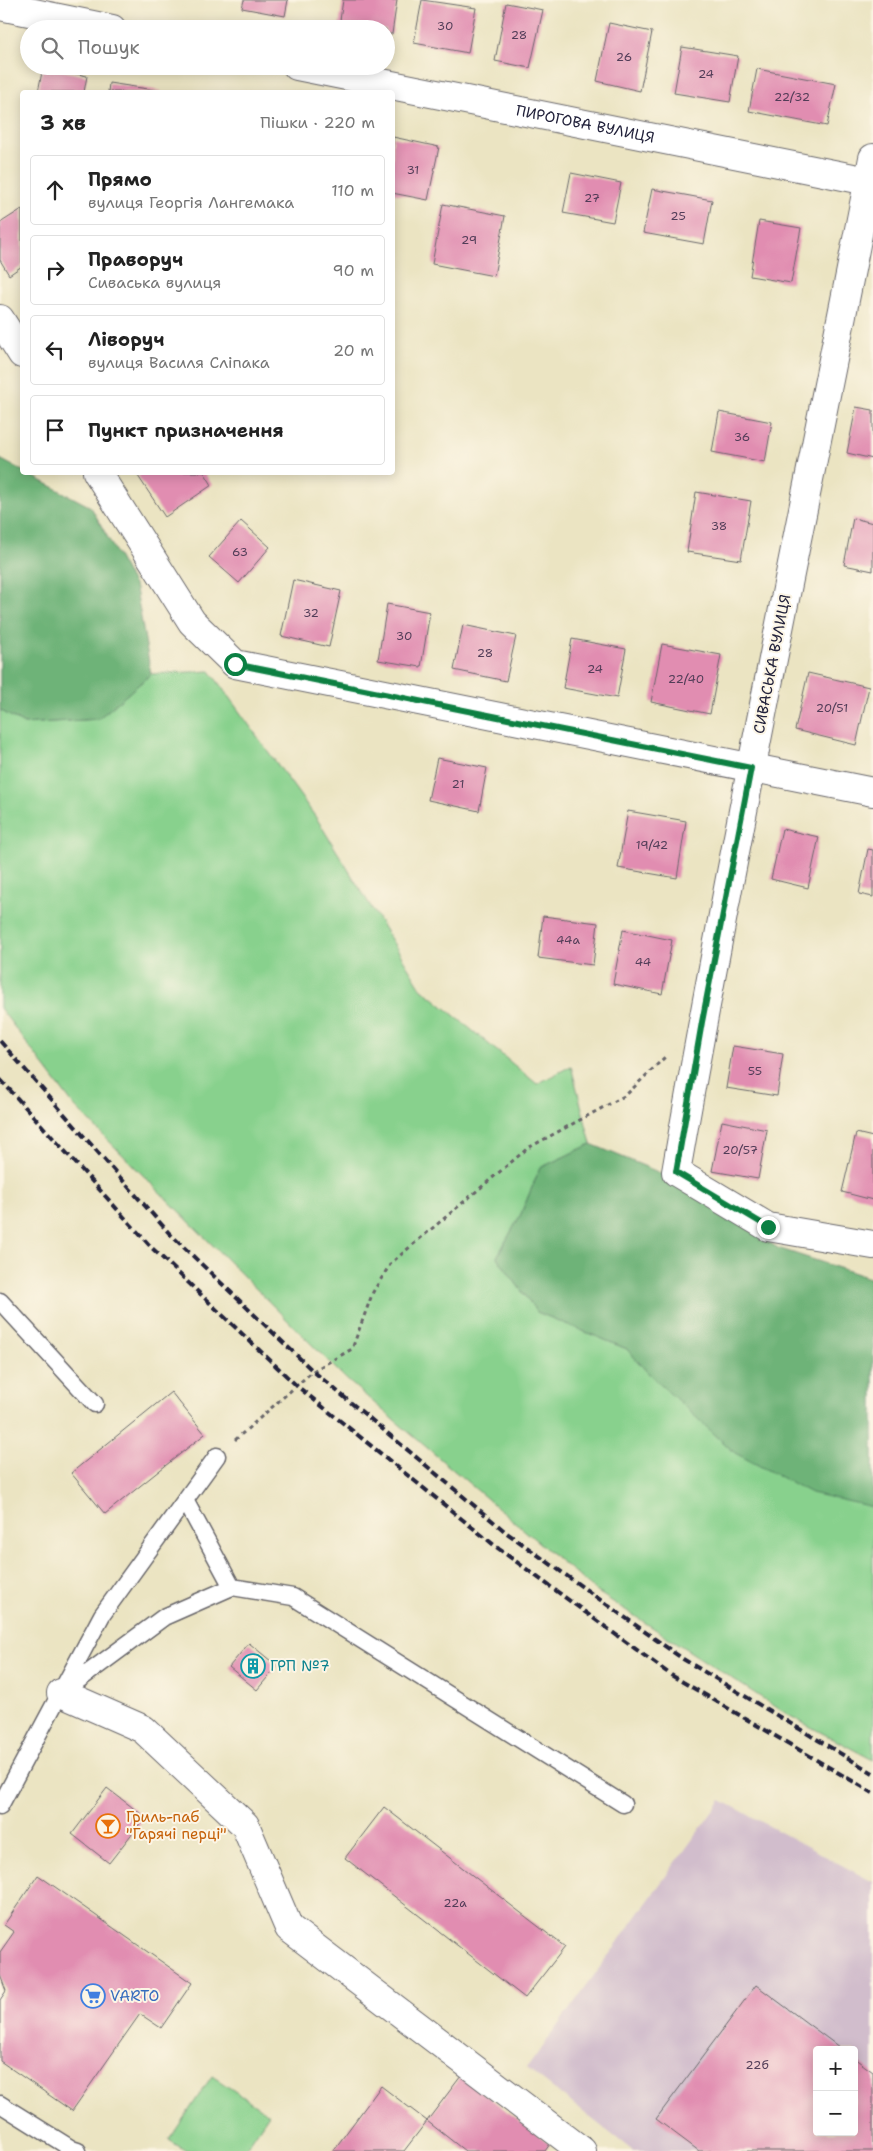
<!DOCTYPE html>
<html lang="uk">
<head>
<meta charset="utf-8">
<style>
  :root { --surface:#fff; --page:#f6f6f6; --text:#222; --muted:#767676; --line:#e0e0e0 }
  body { margin:0; font-family:"Shantell Sans",sans-serif; background:var(--page); color:var(--text) }
  .controls { position:absolute; right:15px; bottom:15px; display:grid; overflow:hidden; border-radius:5px; box-shadow:0 2px 12px #0003 }
  .controls button { width:45px; height:45px; display:grid; place-items:center; padding:0; border:0; border-bottom:1px solid var(--line); background:var(--surface); color:var(--text); font:25px sans-serif }
  .stop { position:absolute; width:15px; height:15px; margin:-11px; border:4px solid #0b8043; border-radius:50%; background:#fff }
  .stop.end { background:#0b8043; border-color:#fff; box-shadow:0 1px 5px #0008 }
  .list { margin:0; padding:0; list-style:none }
  h2 { display:flex; justify-content:space-between; align-items:center; height:65px; margin:0; padding:0 20px; font-size:21px }
  h2 small { font-size:16px; font-weight:400; color:var(--muted) }
  .list li { display:grid; grid-template-columns:32px 1fr auto; gap:15px; align-items:center; box-sizing:border-box; height:70px; margin:0 10px 10px; padding:0 10px; border:1px solid var(--line); border-radius:5px }
  .list b { display:block; font-size:19px; white-space:nowrap }
  .list p { margin:0; font-size:16px; white-space:nowrap; color:var(--muted) }
  .list em { font-size:16px; font-style:normal; color:var(--muted) }
  .icon { flex:none; width:28px; height:28px; fill:none; stroke:currentColor; stroke-width:2; stroke-linecap:round; stroke-linejoin:round }
  .map { position:relative; flex:none; width:873px; height:2151px; overflow:hidden }
  .search { position:absolute; background:var(--surface); box-shadow:0 2px 12px #0003; left:20px; top:20px; width:375px; height:55px; display:flex; align-items:center; gap:12px; box-sizing:border-box; padding:0 18px; border-radius:28px; color:var(--muted); font-size:19px }
  .panel { position:absolute; background:var(--surface); box-shadow:0 2px 12px #0003; left:20px; top:90px; width:375px; height:385px; border-radius:5px }
  .map>svg:first-child { display:block }
  .industrial { fill:#d1bdcc; fill-rule:evenodd }
  .green { fill:#88d18d; stroke:#557a64 }
  .forest { fill:#6eb378; stroke:#486a5a }
  .building { fill:#e18db1 }
  .lines { fill:none; stroke-linecap:round; stroke-linejoin:round }
  .lane-casing { stroke:#68666a; stroke-width:19 }
  .street-casing { stroke:#68666a; stroke-width:30 }
  .path { stroke:#68666a; stroke-width:3; stroke-dasharray:4 4; stroke-linecap:butt }
  .lane { stroke:#fff; stroke-width:16 }
  .street { stroke:#fff; stroke-width:28 }
  .rail { stroke:#22223b; stroke-width:4; stroke-dasharray:8 4; stroke-linecap:butt }
  .route { stroke:#0b8043; stroke-width:6 }
  .labels { text-anchor:middle; stroke-width:4; stroke-linejoin:round; paint-order:stroke }
  .number-label { font-size:12px; fill:#523d58 }
  .street-label { font-size:15px; fill:#22223b; stroke:#fcf5e5 }
  .culture-label { font-size:15px; fill:#0d838f; stroke:#fcf5e5; text-anchor:start }
  .food-label { font-size:15px; fill:#c56008; stroke:#fcf5e5; text-anchor:start }
  .shop-label { font-size:15px; fill:#366cbe; stroke:#fcf5e5; text-anchor:start }
</style>
</head>
<body>
<div class="map">
<svg width="873" height="2151" viewBox="0 0 873 2151">
  <rect width="100%" height="100%" fill="#fcf5e5"/>
  <filter id="ink" filterUnits="userSpaceOnUse"><feTurbulence type="fractalNoise" baseFrequency=".02" numOctaves="2"/><feDisplacementMap in="SourceGraphic" scale="10" xChannelSelector="R" yChannelSelector="G"/><feConvolveMatrix kernelMatrix="1 2 1 2 8 2 1 2 1" color-interpolation-filters="sRGB"/></filter>
  <filter id="wash" filterUnits="userSpaceOnUse"><feTurbulence type="fractalNoise" baseFrequency=".0096" numOctaves="4" result="noise"/><feDisplacementMap in="SourceGraphic" scale="20" xChannelSelector="R" yChannelSelector="G"/><feGaussianBlur stdDeviation="1.12" result="paint"/><feColorMatrix in="noise" values="0 0 0 0 0 0 0 0 0 0 0 0 0 0 0 0 0 1.4 0 .05"/><feComposite in="paint" operator="in"/></filter>
  <g filter="url(#wash)">
    <rect width="100%" height="100%" fill="#ebe4c2"/>
    <!-- industrial -->
    <path class="industrial" d="M721,1800L873,1882V2151H633L527,2068ZM817,2050H854V2132H817Z"/>
    <!-- green -->
    <path class="green" d="M210,671L317,819L421,988L537,1084L571,1066L591,1144L540,1168L521,1214L497,1257L537,1312L627,1349L650,1375L866,1505L873,1507V1760L790,1716L596,1591L346,1379L75,1107L0,1008V710L24,724L98,719L151,674Z
      M212,2076L269,2114L244,2151H186L169,2140Z"/>
    <!-- forest -->
    <path class="forest" d="M0,459L91,507L136,589L151,674L98,719L24,724L0,710Z
      M591,1144L663,1174L778,1248L873,1279V1507L811,1493L735,1453L650,1375L627,1349L537,1312L497,1257L521,1214L540,1168Z"/>
    <g id="blocks">
      <!-- building -->
      <path class="building" d="M244,0H288L285,16L242,8Z
        M343,0H397L392,34H386V29L339,27Z
        M422,0L476,8L468,53L414,43Z
        M506,3L543,10L530,68L495,61Z
        M609,23L652,32L640,91L597,81Z
        M682,47L738,56L730,102L674,93Z
        M43,67L87,76L84,92H38Z
        M757,69L836,84L827,126L749,111Z
        M109,83L161,91V92H108Z
        M393,137L439,147L428,200L392,193Z
        M571,173L621,183L613,222L563,213Z
        M652,189L712,200L704,244L643,233Z
        M443,204L505,216L494,276L432,264Z
        M22,209V266L9,275L0,260V223Z
        M759,221L801,228L791,283L750,276Z
        M856,407L873,410V459L847,453Z
        M719,412L772,422L765,462L712,452Z
        M144,472H204L212,485L165,517L138,476Z
        M696,492L751,501L741,560L687,552Z
        M853,518L873,523V571L844,565Z
        M241,521L270,547L239,583L209,557Z
        M293,580L341,591L329,647L281,636Z
        M387,604L430,612L421,667L378,660Z
        M463,625L516,636L506,681L454,670Z
        M572,639L626,649L617,698L563,688Z
        M662,644L721,655L710,714L651,702Z
        M808,673L869,687L856,745L795,730Z
        M437,758L487,768L479,811L428,800Z
        M628,811L686,821L677,878L618,868Z
        M782,829L819,837L808,888L771,879Z
        M868,849L873,850V897L859,894Z
        M543,916L598,923L593,965L538,958Z
        M623,930L672,940L662,994L613,984Z
        M733,1046L783,1054L777,1096L726,1088Z
        M722,1121L767,1130L758,1179L712,1171Z
        M856,1133L873,1137V1200L842,1192Z
        M171,1392L205,1434L105,1514L71,1473Z
        M249,1643L277,1666L257,1690L229,1667Z
        M107,1788L145,1817L109,1863L72,1834Z
        M384,1807L565,1947L525,1998L345,1858Z
        M38,1875L192,1983L161,2028L140,2014L72,2111L0,2061V2000L6,1991L0,1975V1952L14,1932L4,1925Z
        M756,1985L843,2050H817V2132H854V2058L873,2072V2151H699L656,2119Z
        M461,2076L550,2144L545,2151H465L427,2121Z
        M381,2086L427,2121L404,2151H333Z"/>
    </g>
  </g>
  <g filter="url(#ink)">
    <use href="#blocks" fill-opacity="0" stroke="#68666a" stroke-width="1"/>
    <g class="lines">
      <!-- lane casing -->
      <g class="lane-casing">
        <path id="lane" d="M0,1301L95,1404
          M185,1500L232,1587
          M61,1693L164,1617L232,1587L293,1597L623,1804
          M0,1806L102,1615L217,1456
          M0,2104L72,2149L78,2151"/>
      </g>
      <!-- street casing -->
      <g class="street-casing">
        <g id="street">
          <path d="M0,6L112,29"/>
          <path id="s1" d="M297,66L873,182"/>
          <path d="M873,158C807,496 735,833 676,1172L768,1227L873,1245"/>
          <path d="M0,319L22,354"/>
          <path d="M97,472L192,622L235,664L873,792"/>
          <path d="M61,1693L143,1729L245,1825L289,1928L582,2151"/>
        </g>
      </g>
      <!-- path -->
      <path class="path" d="M235,1440L313,1371L352,1349L373,1292L391,1263L528,1148L626,1095L665,1057"/>
      <!-- lane -->
      <use href="#lane" class="lane"/>
      <!-- street -->
      <use href="#street" class="street"/>
      <!-- rail -->
      <path class="rail" d="M0,1041L169,1233L313,1371L507,1533L683,1659L873,1773
        M0,1079L152,1248L297,1386L499,1549L671,1675L873,1793"/>
    </g>
  </g>
  <g class="lines" filter="url(#ink)">
    <!-- route -->
    <path class="route" d="M235,664L751,768L702,1022L676,1172L768,1227"/>
  </g>
  <!-- icons -->
  <defs>
    <g id="building-ring" transform="scale(1.25)"><circle r="9.5" fill="#fcf5e5" stroke="#0f9aa8" stroke-width="1.5"/><path d="M-4-6H4V6H1V3H-1V6H-4ZM-2.5-4.3h1.7v1.8h-1.7ZM.8-4.3h1.7v1.8H.8ZM-2.5-1h1.7V.8h-1.7ZM.8-1h1.7V.8H.8Z" fill="#0f9aa8"/></g>
    <g id="bar-ring" transform="scale(1.25)"><circle r="9.5" fill="#fcf5e5" stroke="#e8710a" stroke-width="1.5"/><path d="M-6-5H6L.8 .8V4.5H3.5V6h-7V4.5H-.8V.8Z" fill="#e8710a"/></g>
    <g id="supermarket-ring" transform="scale(1.25)"><circle r="9.5" fill="#fcf5e5" stroke="#3f7fe0" stroke-width="1.5"/><path d="M-6-5.5h2.5l.6 2H6L4.5 2H-2.5L-4.4-4H-6ZM-1.5 3.2a1.3 1.3 0 1 0 .1 0ZM3 3.2a1.3 1.3 0 1 0 .1 0Z" fill="#3f7fe0"/></g>
  </defs>
  <g fill-rule="evenodd">
    <use href="#building-ring" x="253" y="1666"/>
    <use href="#bar-ring" x="108" y="1826"/>
    <use href="#supermarket-ring" x="93" y="1996"/>
  </g>
  <g class="labels">
    <!-- number labels -->
    <g class="number-label">
      <text x="445" y="30">30</text>
      <text x="519" y="39">28</text>
      <text x="624" y="61">26</text>
      <text x="706" y="78">24</text>
      <text x="792" y="101">22/32</text>
      <text x="413" y="174">31</text>
      <text x="592" y="202">27</text>
      <text x="678" y="220">25</text>
      <text x="469" y="244">29</text>
      <text x="742" y="441">36</text>
      <text x="719" y="530">38</text>
      <text x="240" y="556">63</text>
      <text x="311" y="617">32</text>
      <text x="404" y="640">30</text>
      <text x="485" y="657">28</text>
      <text x="595" y="673">24</text>
      <text x="686" y="683">22/40</text>
      <text x="832" y="712">20/51</text>
      <text x="458" y="788">21</text>
      <text x="652" y="849">19/42</text>
      <text x="568" y="944">44а</text>
      <text x="643" y="966">44</text>
      <text x="755" y="1075">55</text>
      <text x="740" y="1154">20/57</text>
      <text x="455" y="1907">22а</text>
      <text x="757" y="2069">22б</text>
    </g>
    <!-- street labels -->
    <g class="street-label">
      <text dy="5" stroke="none"><textPath href="#s1" startOffset="294">ПИРОГОВА ВУЛИЦЯ</textPath></text>
      <text transform="translate(772 664) rotate(-79)" y="5">СИВАСЬКА ВУЛИЦЯ</text>
    </g>
    <!-- culture labels -->
    <g class="culture-label">
      <text x="270" y="1671">ГРП №7</text>
    </g>
    <!-- food labels -->
    <g class="food-label">
      <text x="126" y="1822">Гриль-паб<tspan x="126" dy="17">"Гарячі перці"</tspan></text>
    </g>
    <!-- shop labels -->
    <g class="shop-label">
      <text x="110" y="2001">VARTO</text>
    </g>
  </g>
</svg>
<div class="controls">
<button>+</button>
<button>−</button>
</div>
<div class="stop" style="left:235px;top:664px"></div>
<div class="stop end" style="left:768px;top:1227px"></div>
<div class="search"><svg class="icon" aria-label="search" viewBox="0 0 24 24"><circle cx="10" cy="10" r="6"/><path d="M15 15l6 6"/></svg>Пошук</div>
<section class="panel">
<h2>3 хв<small>Пішки · 220 m</small></h2>
<ul class="list">
<li><svg class="icon" aria-label="ahead" viewBox="0 0 24 24"><path d="M12 20V5M6 11l6-6 6 6"/></svg><div><b>Прямо</b><p>вулиця Георгія Лангемака</p></div><em>110 m</em></li>
<li><svg class="icon" aria-label="right" viewBox="0 0 24 24"><path d="M7 20v-9h11M14 6l5 5-5 5"/></svg><div><b>Праворуч</b><p>Сиваська вулиця</p></div><em>90 m</em></li>
<li><svg class="icon" aria-label="left" viewBox="0 0 24 24"><path d="M17 20v-9H6M10 6l-5 5 5 5"/></svg><div><b>Ліворуч</b><p>вулиця Василя Сліпака</p></div><em>20 m</em></li>
<li><svg class="icon" aria-label="arrive" viewBox="0 0 24 24"><path d="M6 21V4h12l-3 4 3 4H6"/></svg><div><b>Пункт призначення</b></div></li>
</ul>
</section>
</div>
</body>
</html>
